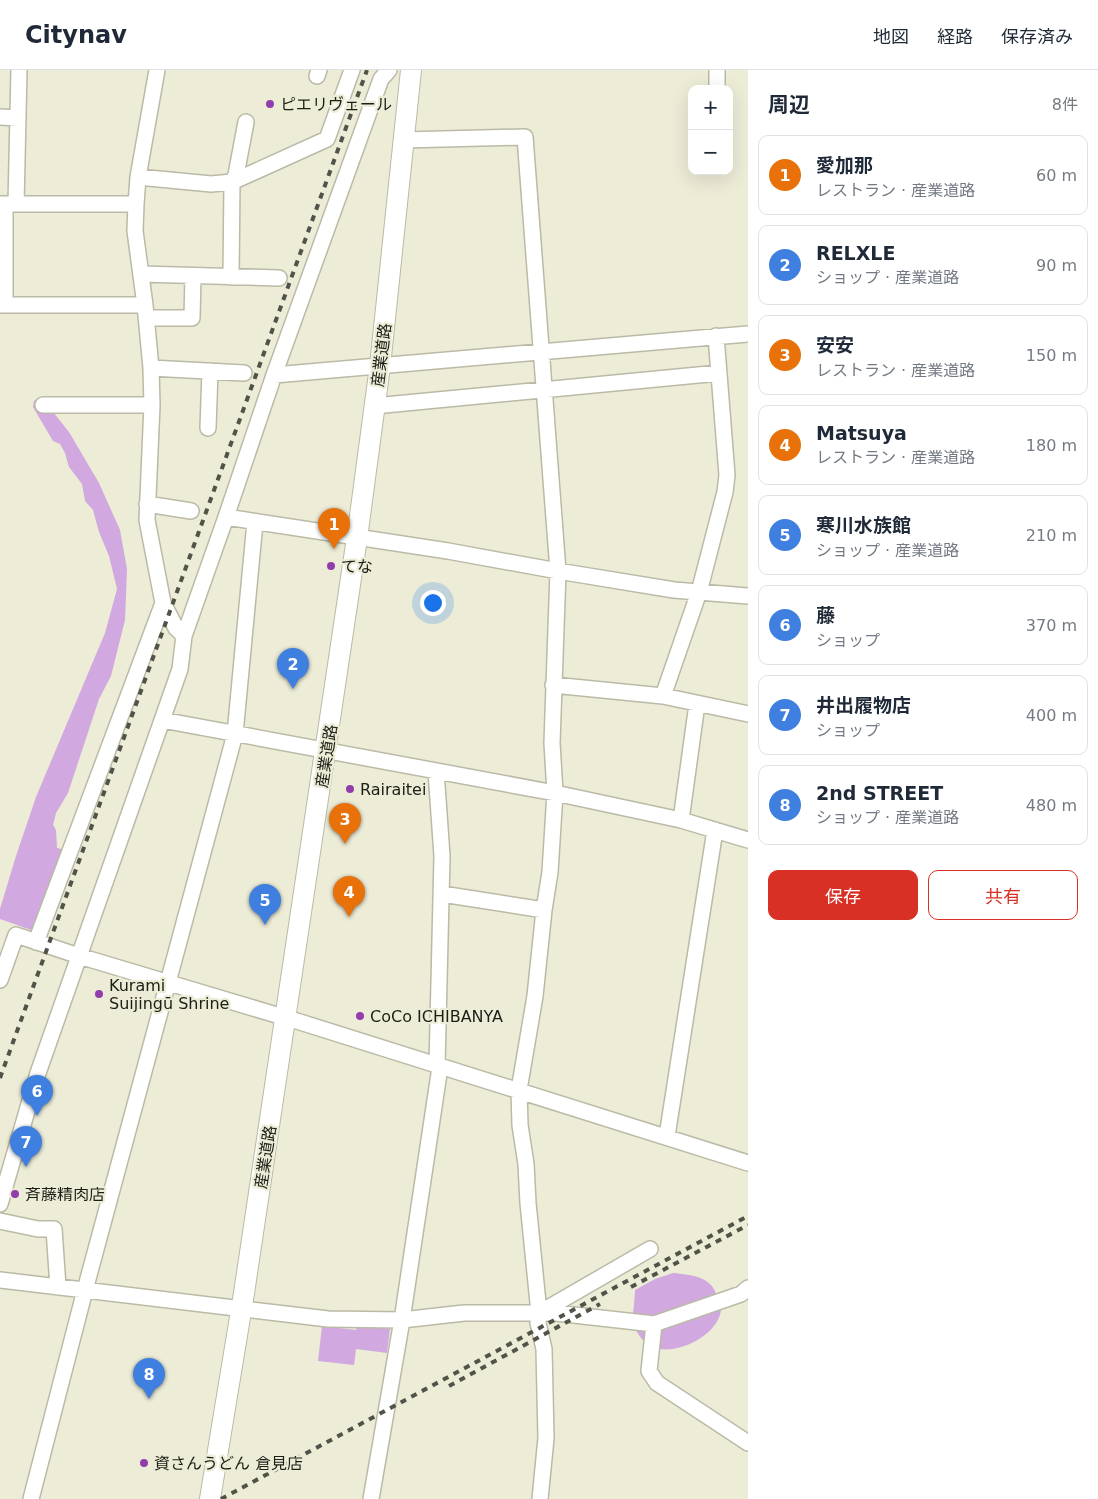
<!DOCTYPE html>
<html lang="ja">
<head>
<meta charset="utf-8">
<style>
  :root { --surface:#fff; --page:#f6f6f7; --text:#1f2937; --muted:#747a83; --line:#e0e1e3; --accent:#d93025 }
  body { margin:0; font-family:"DejaVu Sans","Noto Sans JP",sans-serif; background:var(--page); color:var(--text) }
  .controls { position:absolute; right:15px; top:15px; display:grid; overflow:hidden; border-radius:10px; box-shadow:0 5px 20px #0002 }
  .controls button { width:45px; height:45px; display:grid; place-items:center; padding:0; border:0; border-bottom:1px solid var(--line); background:var(--surface); color:var(--text); font:25px sans-serif }
  .you { position:absolute; left:432px; top:532px; width:18px; height:18px; margin:-12px; border:4px solid #fff; border-radius:50%; background:#1a73e8; box-shadow:0 0 0 8px #1a73e833 }
  .badge { display:grid; place-items:center; width:32px; height:32px; border-radius:50%; background:var(--accent); color:#fff; font-size:16px; font-weight:700 }
  .pin { position:absolute; translate:-50% -41px; filter:drop-shadow(0 1px 2px #0008) }
  .pin::after { content:''; position:absolute; top:26px; width:18px; height:15px; background:inherit; clip-path:polygon(0 0,100% 0,50% 100%) }
  .list { margin:0; padding:0; list-style:none }
  h2 { display:flex; justify-content:space-between; align-items:center; height:65px; margin:0; padding:0 20px; font-size:21px }
  h2 small { font-size:16px; font-weight:400; color:var(--muted) }
  .list li { display:grid; grid-template-columns:32px 1fr auto; gap:15px; align-items:center; box-sizing:border-box; height:80px; margin:0 10px 10px; padding:0 10px; border:1px solid var(--line); border-radius:10px }
  .list b { display:block; font-size:19px; white-space:nowrap }
  .list p { margin:0; font-size:16px; white-space:nowrap; color:var(--muted) }
  .list em { font-size:16px; font-style:normal; color:var(--muted) }
  .actions { display:flex; gap:10px; padding:15px 20px }
  .actions a { flex:1; padding:11px 0; border:1px solid var(--accent); border-radius:10px; text-align:center; font-size:18px; color:var(--accent) }
  .actions .main { background:var(--accent); color:#fff }
  .map { position:relative; flex:none; width:748px; height:1429px; overflow:hidden }
  header { display:flex; align-items:center; gap:30px; box-sizing:border-box; height:70px; padding:0 25px; background:var(--surface); border-bottom:1px solid var(--line) }
  header strong { font-size:24px }
  nav { display:flex; gap:28px; margin-inline-start:auto; font-size:18px }
  main { display:flex }
  aside { flex:1; background:var(--surface) }
  .map>svg:first-child { display:block }
  .green { fill:#d1a8df }
  .lines { fill:none; stroke-linecap:round; stroke-linejoin:round }
  .minor-casing { stroke:#babaa6; stroke-width:18 }
  .major-casing { stroke:#babaa6; stroke-width:22 }
  .minor { stroke:#fff; stroke-width:15 }
  .major { stroke:#fff; stroke-width:20 }
  .rail { stroke:#525348; stroke-width:4; stroke-dasharray:6 6; stroke-linecap:butt }
  .poi-dot { fill:#913eac; stroke:#ececd7; stroke-width:2 }
  .labels { text-anchor:middle; stroke-width:4.5; stroke-linejoin:round; paint-order:stroke }
  .poi-label { font-size:16px; fill:#1d1e16; stroke:#ececd7; text-anchor:start }
  .street-label { font-size:16px; fill:#1d1e16; stroke:#ececd7 }
</style>
</head>
<body>
<header>
<strong>Citynav</strong>
<nav><a>地図</a><a>経路</a><a>保存済み</a></nav>
</header>
<main>
<div class="map">
<svg width="748" height="1429" viewBox="0 0 748 1429">
  <rect width="100%" height="100%" fill="#ececd7"/>
  <!-- green -->
  <path class="green" d="M39,328L45,332L69,362L99,413L120,460L127,499L125,550L111,606L99,629L68,723L56,743L53,755L56,760L57,778L66,780L34,861L0,849V839L16,786L36,727L105,563L117,519L109,486L99,462L93,440L85,431L82,414L69,397L65,383L60,374L53,371L33,337L34,331Z
    M673,1203C692,1205 711,1206 717,1226C718,1230 721,1234 721,1238C721,1268 658,1298 639,1265C637,1262 634,1258 633,1255C632,1246 635,1230 635,1220L655,1209Z
    M357,1255L390,1259L387,1283L356,1279L354,1295L318,1291L322,1256L356,1260Z"/>
  <g class="lines">
    <!-- minor casing -->
    <g class="minor-casing">
      <path id="minor" d="M157,0L138,107L136,134L135,161L145,235L151,298L152,335L147,450L163,533L176,558L184,566
        M389,0L381,9L274,305L226,447L448,481L558,501L674,520L748,526
        M717,0V19
        M317,6L319,0
        M0,47L18,48
        M404,70L525,67L558,501L552,673L555,723L550,802L544,840L535,926L519,1020L520,1055L526,1094L528,1133L539,1243L538,1253L544,1279L546,1368L540,1429
        M138,107L211,114L232,112L327,69L352,0
        M0,134H136
        M5,134V234
        M16,134L19,0
        M141,204L279,208
        M231,207L232,112L236,105L246,52
        M0,235H145
        M147,248H192L193,206
        M151,298L244,303
        M274,305L748,264
        M43,335H152
        M374,336L719,303
        M208,358L210,301
        M147,434L191,441
        M553,615L663,626L748,644
        M663,626L699,522L725,422L727,405L716,266
        M162,650L555,723L681,750L748,770
        M436,701L442,786L437,996
        M681,750L697,634
        M442,824L544,840
        M36,872L163,533
        M0,910L16,865L79,886L300,952L748,1093
        M667,1066L715,760
        M0,1134L38,1003L180,599L184,566L226,447
        M0,1151L38,1159H54L58,1217
        M0,1210L328,1249L402,1250L464,1243H556L654,1254
        M748,1218L741,1224L654,1254L649,1301L657,1313L748,1373
        M541,1242L650,1179
        M31,1429L85,1220L235,664L255,452
        M371,1429L402,1250L440,997"/>
    </g>
    <!-- major casing -->
    <g class="major-casing">
      <path id="major" d="M210,1429L244,1223L357,468L380,296L411,0"/>
    </g>
    <!-- minor -->
    <use href="#minor" class="minor"/>
    <!-- major -->
    <use href="#major" class="major"/>
    <!-- rail -->
    <path class="rail" d="M0,1008L367,0
      M631,1217L748,1155
      M449,1316L600,1234
      M221,1429L748,1146"/>
  </g>
  <!-- markers -->
  <g class="poi-dot">
    <circle cx="270" cy="34" r="5"/>
    <circle cx="331" cy="496" r="5"/>
    <circle cx="350" cy="719" r="5"/>
    <circle cx="99" cy="924" r="5"/>
    <circle cx="360" cy="946" r="5"/>
    <circle cx="15" cy="1124" r="5"/>
    <circle cx="144" cy="1393" r="5"/>
  </g>
  <g class="labels">
    <!-- poi labels -->
    <g class="poi-label">
      <text x="280" y="40">ピエリヴェール</text>
      <text x="341" y="502">てな</text>
      <text x="360" y="725">Rairaitei</text>
      <text x="109" y="921">Kurami<tspan x="109" dy="18">Suijingū Shrine</tspan></text>
      <text x="370" y="952">CoCo ICHIBANYA</text>
      <text x="25" y="1130">斉藤精肉店</text>
      <text x="154" y="1399">資さんうどん 倉見店</text>
    </g>
    <!-- street labels -->
    <g class="street-label">
      <text transform="translate(381 285) rotate(-83)" y="6">産業道路</text>
      <text transform="translate(326 686) rotate(-81)" y="6">産業道路</text>
      <text transform="translate(265 1087) rotate(-81)" y="6">産業道路</text>
    </g>
  </g>
</svg>
<div class="controls">
<button>+</button>
<button>−</button>
</div>
<div class="you"></div>
<div class="pin badge" style="left:334px;top:479px;background:#e8710a">1</div>
<div class="pin badge" style="left:293px;top:619px;background:#3f7fe0">2</div>
<div class="pin badge" style="left:345px;top:774px;background:#e8710a">3</div>
<div class="pin badge" style="left:349px;top:847px;background:#e8710a">4</div>
<div class="pin badge" style="left:265px;top:855px;background:#3f7fe0">5</div>
<div class="pin badge" style="left:37px;top:1046px;background:#3f7fe0">6</div>
<div class="pin badge" style="left:26px;top:1097px;background:#3f7fe0">7</div>
<div class="pin badge" style="left:149px;top:1329px;background:#3f7fe0">8</div>
</div>
<aside>
<h2>周辺<small>8件</small></h2>
<ul class="list">
<li><span class="badge" style="background:#e8710a">1</span><div><b>愛加那</b><p>レストラン · 産業道路</p></div><em>60 m</em></li>
<li><span class="badge" style="background:#3f7fe0">2</span><div><b>RELXLE</b><p>ショップ · 産業道路</p></div><em>90 m</em></li>
<li><span class="badge" style="background:#e8710a">3</span><div><b>安安</b><p>レストラン · 産業道路</p></div><em>150 m</em></li>
<li><span class="badge" style="background:#e8710a">4</span><div><b>Matsuya</b><p>レストラン · 産業道路</p></div><em>180 m</em></li>
<li><span class="badge" style="background:#3f7fe0">5</span><div><b>寒川水族館</b><p>ショップ · 産業道路</p></div><em>210 m</em></li>
<li><span class="badge" style="background:#3f7fe0">6</span><div><b>藤</b><p>ショップ</p></div><em>370 m</em></li>
<li><span class="badge" style="background:#3f7fe0">7</span><div><b>井出履物店</b><p>ショップ</p></div><em>400 m</em></li>
<li><span class="badge" style="background:#3f7fe0">8</span><div><b>2nd STREET</b><p>ショップ · 産業道路</p></div><em>480 m</em></li>
</ul>
<div class="actions"><a class="main">保存</a><a>共有</a></div>
</aside>
</main>
</body>
</html>
